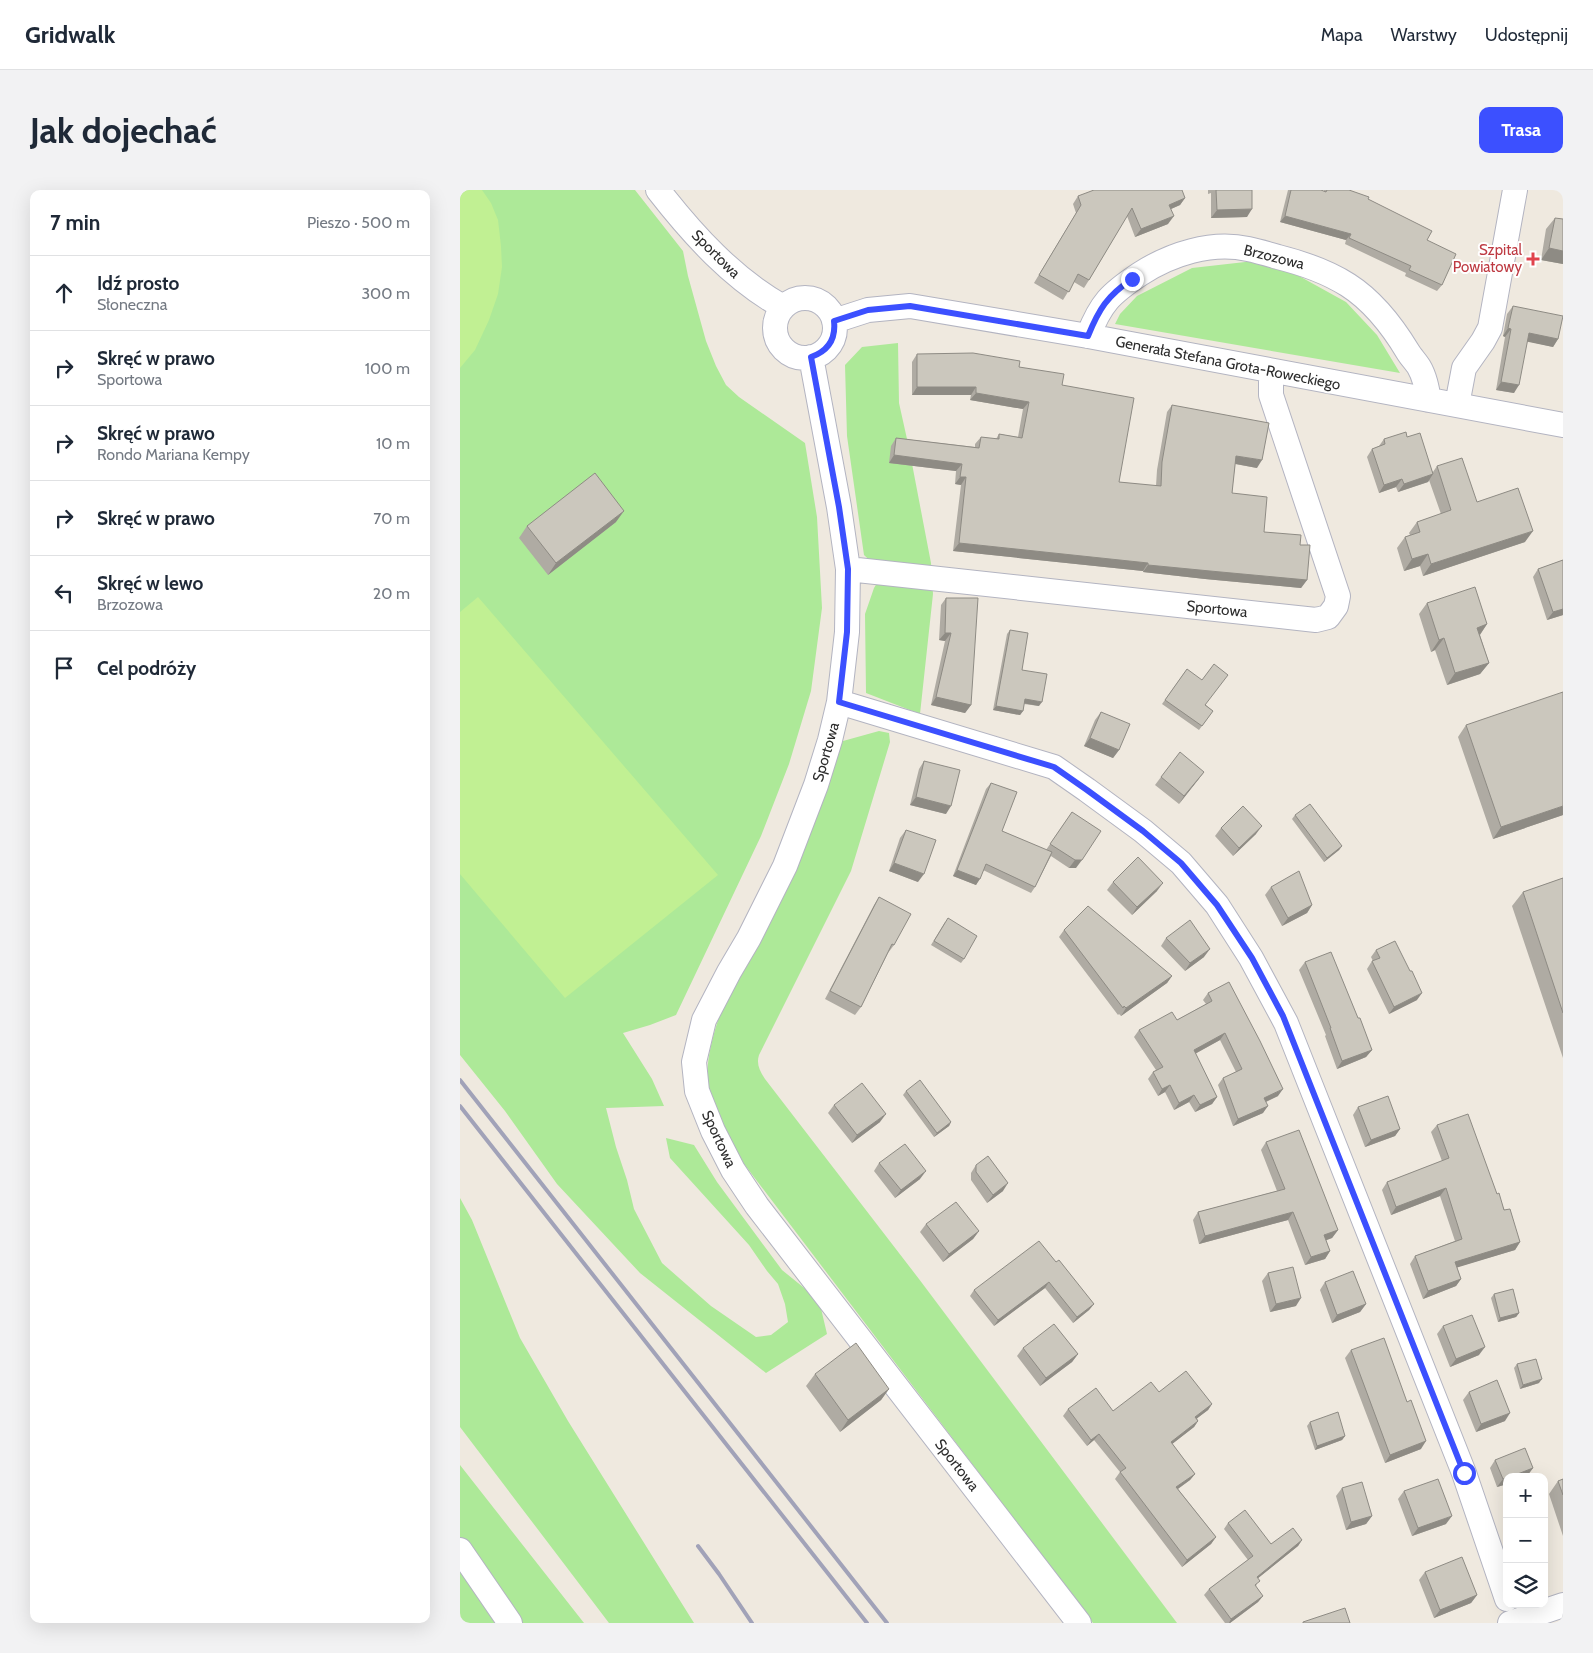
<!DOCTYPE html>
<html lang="pl">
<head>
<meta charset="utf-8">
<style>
  :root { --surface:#fff; --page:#f2f2f3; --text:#1f2937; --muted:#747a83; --line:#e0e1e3; --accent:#3c50ff }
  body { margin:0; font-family:Cabin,sans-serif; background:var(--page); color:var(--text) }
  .controls { position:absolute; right:15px; bottom:15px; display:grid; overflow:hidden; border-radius:10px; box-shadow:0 5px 20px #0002 }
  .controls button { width:45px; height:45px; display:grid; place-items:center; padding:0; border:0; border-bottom:1px solid var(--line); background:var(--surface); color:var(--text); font:25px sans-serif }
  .stop { position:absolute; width:15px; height:15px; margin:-11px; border:4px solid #3c50ff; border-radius:50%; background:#fff }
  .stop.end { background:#3c50ff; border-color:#fff; box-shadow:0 1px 5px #0008 }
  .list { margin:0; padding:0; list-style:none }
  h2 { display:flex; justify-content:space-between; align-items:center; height:65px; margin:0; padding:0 20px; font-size:21px }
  h2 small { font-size:16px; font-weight:400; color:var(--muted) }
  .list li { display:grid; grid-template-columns:32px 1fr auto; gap:15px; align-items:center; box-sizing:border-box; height:75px; padding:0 20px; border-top:1px solid var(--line) }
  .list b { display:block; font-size:19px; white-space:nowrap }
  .list p { margin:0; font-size:16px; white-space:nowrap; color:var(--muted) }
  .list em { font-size:16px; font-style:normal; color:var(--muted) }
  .icon { flex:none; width:28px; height:28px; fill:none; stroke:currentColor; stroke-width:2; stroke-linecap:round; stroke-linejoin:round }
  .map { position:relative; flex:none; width:1103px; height:1433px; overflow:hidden; border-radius:10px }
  header { display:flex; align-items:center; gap:30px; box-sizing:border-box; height:70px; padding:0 25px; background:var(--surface); border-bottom:1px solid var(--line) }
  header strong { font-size:24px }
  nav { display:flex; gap:28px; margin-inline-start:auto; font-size:18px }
  .intro { display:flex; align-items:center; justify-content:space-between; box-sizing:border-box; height:120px; padding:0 30px }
  h1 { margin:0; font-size:35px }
  .button { padding:12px 22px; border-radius:10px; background:var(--accent); color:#fff; font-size:18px; font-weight:700 }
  main { display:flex; gap:30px; padding:0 30px }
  aside { flex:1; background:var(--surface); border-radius:10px; box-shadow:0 5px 20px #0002 }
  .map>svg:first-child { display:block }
  .green { fill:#ade998 }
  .pitch { fill:#c1f093 }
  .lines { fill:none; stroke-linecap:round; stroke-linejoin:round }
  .minor-casing { stroke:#b3b4c1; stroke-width:26 }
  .minor { stroke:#fff; stroke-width:24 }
  .rail { stroke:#a1a2b8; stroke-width:4 }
  .wall { fill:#afaba3 }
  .shaded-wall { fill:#8e8b84 }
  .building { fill:#cbc7bd; stroke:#8e8b84 }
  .route { stroke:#3c50ff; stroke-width:6 }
  .health-dot { fill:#e0444e; stroke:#fff; stroke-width:2 }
  .labels { text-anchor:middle; stroke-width:4; stroke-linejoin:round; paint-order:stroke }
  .health-label { font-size:15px; fill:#be3a42; stroke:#fff; text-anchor:end }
  .street-label { font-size:15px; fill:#2d2d2d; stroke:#fff }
</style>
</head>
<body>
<header>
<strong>Gridwalk</strong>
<nav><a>Mapa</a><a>Warstwy</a><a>Udostępnij</a></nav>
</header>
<div class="intro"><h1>Jak dojechać</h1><a class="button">Trasa</a></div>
<main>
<aside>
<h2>7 min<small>Pieszo · 500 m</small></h2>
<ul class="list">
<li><svg class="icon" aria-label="ahead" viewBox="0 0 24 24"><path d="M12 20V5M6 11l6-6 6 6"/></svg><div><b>Idź prosto</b><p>Słoneczna</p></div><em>300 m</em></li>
<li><svg class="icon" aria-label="right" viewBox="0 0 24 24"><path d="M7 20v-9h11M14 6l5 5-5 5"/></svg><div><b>Skręć w prawo</b><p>Sportowa</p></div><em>100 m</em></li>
<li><svg class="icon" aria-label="right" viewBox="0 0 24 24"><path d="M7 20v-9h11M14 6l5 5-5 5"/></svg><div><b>Skręć w prawo</b><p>Rondo Mariana Kempy</p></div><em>10 m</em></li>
<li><svg class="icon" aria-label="right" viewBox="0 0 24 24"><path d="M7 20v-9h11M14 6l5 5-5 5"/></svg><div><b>Skręć w prawo</b></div><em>70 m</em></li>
<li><svg class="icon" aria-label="left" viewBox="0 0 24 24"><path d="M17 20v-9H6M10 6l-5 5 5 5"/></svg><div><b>Skręć w lewo</b><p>Brzozowa</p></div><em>20 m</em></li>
<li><svg class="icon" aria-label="arrive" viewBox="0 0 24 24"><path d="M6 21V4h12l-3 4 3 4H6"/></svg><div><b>Cel podróży</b></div></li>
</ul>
</aside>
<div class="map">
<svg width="1103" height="1433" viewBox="0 0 1103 1433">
  <rect width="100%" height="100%" fill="#efe9df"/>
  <!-- green -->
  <path class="green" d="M0,0H175L223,61L228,86L246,151L256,176L266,195L279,207L345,253L357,327L362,418L351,501L329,574L301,646L216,825L190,835L163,843L192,889L204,916L146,918L156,957L167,990L174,1019L202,1073L251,1116L296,1147L311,1145L328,1132L325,1114L318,1094L307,1081L289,1055L210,968L206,948L234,955L257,992L322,1080L359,1110L367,1144L306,1183L180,1083L97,994L45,921L0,865Z
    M794,71L839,86L886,112L917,145L940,183L655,134L660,124L677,106L732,78Z
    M438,153L439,213L449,258L471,373L473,404L460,524L406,503L405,424L414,398L423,383L404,365L387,246L385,175L402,157Z
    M419,541L429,543L430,552L391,681L299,865C296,874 300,881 305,889L459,1089L717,1433H633L275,962C267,946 255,925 250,908C243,881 251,852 259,827L376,563L383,551Z
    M0,1008L12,1030L60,1148L108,1231L234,1433H149L0,1237Z
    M0,1275L124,1433H55L0,1354Z
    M0,1360L50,1433H0Z"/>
  <!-- pitch -->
  <path class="pitch" d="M0,0H22L31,13L38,30L41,56L42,77L38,104L29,130L15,160L0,178Z
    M18,407L258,685L105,808L0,684V422Z"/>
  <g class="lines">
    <!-- minor casing -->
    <g class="minor-casing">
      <path id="minor" d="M198,0C233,45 273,89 323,117
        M315 138a30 30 0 1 1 60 0a30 30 0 1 1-60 0Z
        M374,131L408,120L450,116L628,146L1103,235
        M628,146C641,113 650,104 680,84C711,64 751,51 788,59C798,61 808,64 818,67C842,73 866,81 888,95C913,111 933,137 948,162C951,167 956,172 959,177C965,187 967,199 969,210
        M351,167L379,317L388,379L387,442L379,512L370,550L356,595L325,676L289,748L269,782L244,830L234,872L237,901L253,941L273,980L297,1016L619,1433
        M997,215L1004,178L1023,151L1030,138L1055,0
        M388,379L856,430L868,427L876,416L878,406L811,205V181
        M379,512L594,577L627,600L683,641L721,673L757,715L791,768L826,833L1004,1283L1047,1409
        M0,1360L50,1433
        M1050,1433L1103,1415"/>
    </g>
    <!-- minor -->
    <use href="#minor" class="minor"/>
    <!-- rail -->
    <path class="rail" d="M0,890L427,1433
      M0,916L407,1433
      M238,1356L259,1384L292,1433"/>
  </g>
  <!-- wall -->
  <path class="wall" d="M748,0H792L787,27L751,28V3L748,4Z
    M828,0H861L864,1V0H889L908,9L967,50L982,95L977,101L945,86L946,83L885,54L886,50L820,32Z
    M618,6L725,8L720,15L711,19L708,34L675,47L667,26L629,90L624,98L614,92L603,110L574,93L616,23L613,14Z
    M1095,28L1103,74L1081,70L1086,39Z
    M1053,116L1098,149L1093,157L1067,151L1054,203L1036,200L1045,147L1043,146L1047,124Z
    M457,164L559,177L602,195L659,292L696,296L697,280L707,222L712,215L797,278L775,274L772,303L804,342L840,355L847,390L841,398L745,389L683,382V381L493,361L501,295L495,294L496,281L429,273L431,256L436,248L515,257V254L521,247L536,249L539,244L558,247L563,219L510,210L511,205H452V172Z
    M947,247L973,282L977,276L1017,312L1065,352L963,386L960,376L944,381L937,358L945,347L950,345L949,343L957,332L981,324L969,290L968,292L938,302L936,297L919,303L907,267L912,259L919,256L924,249Z
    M156,332L88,385L59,348L67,336Z
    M1103,370V425L1087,430L1073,387L1078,379Z
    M486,408L511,515L505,523L471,515L485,451L479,450L481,415Z
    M967,413L1027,434L1020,445L1029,473L1020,484L987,495L975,460L971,462L959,424Z
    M550,440L562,480L579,516L564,514L563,521L560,525L533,520L547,444Z
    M727,479L746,515L753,521L739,540L702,514Z
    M641,522L659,560L653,568L624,556L635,530Z
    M1006,535L1103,625L1033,649L998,547Z
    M464,571L486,624L450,615L459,579Z
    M744,582L719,614L695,595L701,587Z
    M531,593L542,641L586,660L612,622L616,678H609L591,666L575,697L571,703L523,680L516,695L493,686L526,599Z
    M835,625L882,656L879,660L864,672L832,629Z
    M761,638L796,644L773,666L755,646Z
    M446,640L458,692L429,681L440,648Z
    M1103,688V868L1052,716L1063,702Z
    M653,692L697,701L672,725L647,700Z
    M811,697L852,715L847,723L822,736L805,705Z
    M419,707L434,755L428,763L401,817L395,825L365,809L414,715Z
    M485,732L504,769L501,773L471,755Z
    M604,740L712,786L707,793L661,826L659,824L658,825L599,747Z
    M706,748L744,767L725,781L701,756Z
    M916,760L957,810L929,824L907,779L912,771H913L911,767Z
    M845,772L898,828L912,860L906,867L877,879L865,846L866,845L839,780Z
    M748,803L818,906L806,912L803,923L773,936L758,895L763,888L776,882L760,850L735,864L757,907L752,914L735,922L729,912L714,920L705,902L698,906L688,889L693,882L696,880L674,847L679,840L717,830L746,814L743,810Z
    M446,901L491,932L489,936L474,947L443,905Z
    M374,915L420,932L392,953L368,923Z
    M898,917L940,939L935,946L905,957L893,925Z
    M977,935L1037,1004L1060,1052L1055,1060L997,1077L1001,1089L996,1096L963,1109L950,1074L955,1066L995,1051L980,1006L931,1025L922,1000L927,992L982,971L971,942Z
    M806,952L878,1040L872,1048L866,1050L870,1061L865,1069L845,1075L828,1030L739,1054L733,1030L738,1022L817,1001L801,960Z
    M419,973L460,989L435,1008L414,981Z
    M516,975L543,1001L527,1013L511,990V983Z
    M466,1034L519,1041L513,1049L483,1072L460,1042Z
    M596,1072L634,1114L629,1120L613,1133L585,1098L534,1136L510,1106L514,1100Z
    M808,1083L836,1116L810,1122L802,1091Z
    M865,1092L906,1114L900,1122L872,1133L860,1100Z
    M1034,1104L1059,1123L1056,1127L1038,1132L1031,1108Z
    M983,1136L1019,1165L990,1177L977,1144Z
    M563,1158L618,1164L612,1172L580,1196L557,1166Z
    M891,1160L961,1259L925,1273L885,1168Z
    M1057,1174L1079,1193L1060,1199L1054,1178Z
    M355,1184L429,1199L421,1210L380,1242L346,1196Z
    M699,1202L752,1214L748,1220L737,1228L738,1231L734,1237L712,1254L735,1284L730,1290L718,1299L756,1347L751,1354L722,1377L655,1289L660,1282L634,1250L627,1256L603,1226L608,1219L653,1221Z
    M1009,1202L1045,1231L1016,1242L1003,1210Z
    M850,1232L885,1246L882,1250L855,1260L847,1236Z
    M1035,1270L1073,1278L1067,1286L1065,1287H1047V1294L1037,1297L1030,1278Z
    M1103,1289V1346L1089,1304L1098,1291Z
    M882,1298L912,1326L906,1334L886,1340L876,1306Z
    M944,1301L986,1334L952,1346L938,1309Z
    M768,1333L811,1354L842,1350L838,1356L798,1388L796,1397L803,1406L798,1412L770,1433H765L744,1405L749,1399L788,1370L764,1339Z
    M965,1382L1017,1405L1011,1413L974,1428L959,1390Z"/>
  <!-- shaded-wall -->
  <path class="shaded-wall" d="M725,8L720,15L704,22L709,15Z
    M792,19L787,27L751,28L757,20Z
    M714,26L708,34L675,47L681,39Z
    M825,26L891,44L886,50L820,32Z
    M1089,58L1103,61V74L1081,70Z
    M1048,138L1051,139L1045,147L1043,146Z
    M1069,143L1098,149L1093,157L1064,151Z
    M1041,192L1059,195L1054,203L1036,200Z
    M457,197H516L511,205H452Z
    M516,203L569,212L563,219L510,210Z
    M434,265L502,274L496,281L429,273Z
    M776,266L802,270L797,278L771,273Z
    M973,284L968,292L938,302L944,294Z
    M500,287H506L501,295L495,294Z
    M942,289L936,297L919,303L924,295Z
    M164,321L156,332L88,385L96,373Z
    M1073,341L1065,352L963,386L971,374Z
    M499,353L688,373L683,381L493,361Z
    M968,364L960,376L944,381L952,369Z
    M688,375L847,390L841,398L745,389L683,382Z
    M1103,419V425L1087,430L1093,422Z
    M1027,434L1019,446L1017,438Z
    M485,443H491L485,451L479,450Z
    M984,448L975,460L971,462L979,450Z
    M1029,473L1020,484L987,495L995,483Z
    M476,507L511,515L505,523L471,515Z
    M565,509L582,512L579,516L562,513Z
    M536,516L563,521L560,525L533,520Z
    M630,548L659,560L653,568L624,556Z
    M744,582L738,590L719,614L724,606Z
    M456,607L491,616L486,624L450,615Z
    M1103,616V625L1033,649L1041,637Z
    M802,636L796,644L773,666L779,658Z
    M882,656L879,660L864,672L867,668Z
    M615,670H622L616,678H609Z
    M434,673L464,684L458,692L429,681Z
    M497,680L520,689L516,695L493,686Z
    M703,693L697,701L672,725L677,717Z
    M852,715L847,723L822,736L828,728Z
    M750,759L744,767L725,781L730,773Z
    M712,786L707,793L661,826L666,818Z
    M962,803L957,810L929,824L934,817Z
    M765,843L760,850L729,867L734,860Z
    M912,860L906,867L877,879L882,871Z
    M710,895L705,902L698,906L702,899Z
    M823,899L818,906L799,915L804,908Z
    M734,905L729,912L714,920L719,913Z
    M757,907L752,914L735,922L740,915Z
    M808,916L803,923L773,936L778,929Z
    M426,924L420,932L392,953L397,945Z
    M491,932L489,936L474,947L477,943Z
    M940,939L935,946L905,957L911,950Z
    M466,981L460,989L435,1008L441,1000Z
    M548,993L543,1001L527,1013L533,1005Z
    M986,998L980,1006L931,1025L936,1017Z
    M833,1022L828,1030L739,1054L745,1046Z
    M878,1040L872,1048L859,1053L864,1045Z
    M519,1041L513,1049L483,1072L489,1064Z
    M1060,1052L1055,1060L989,1080L995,1072Z
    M870,1061L865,1069L845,1075L851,1067Z
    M1001,1089L996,1096L963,1109L968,1101Z
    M589,1092L585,1098L534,1136L538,1130Z
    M841,1108L836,1116L810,1122L816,1114Z
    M634,1114L629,1120L613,1133L617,1127Z
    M906,1114L900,1122L872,1133L877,1125Z
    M1059,1123L1056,1127L1038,1132L1040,1128Z
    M1025,1157L1019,1165L990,1177L996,1169Z
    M618,1164L612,1172L580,1196L586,1188Z
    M1082,1189L1079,1193L1060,1199L1063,1195Z
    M429,1199L421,1210L380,1242L388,1230Z
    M752,1214L748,1220L731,1233L735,1227Z
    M1050,1223L1045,1231L1016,1242L1021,1234Z
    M738,1231L734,1237L707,1258L711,1252Z
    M639,1244L634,1250L627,1256L631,1250Z
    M885,1246L882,1250L855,1260L857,1256Z
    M966,1251L961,1259L925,1273L930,1265Z
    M1073,1278L1067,1286L1065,1287H1050Z
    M735,1284L730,1290L712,1303L716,1297Z
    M1047,1288V1294L1037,1297L1043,1289Z
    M912,1326L906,1334L886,1340L891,1332Z
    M992,1326L986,1334L952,1346L958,1338Z
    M756,1347L751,1354L722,1377L727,1370Z
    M842,1350L838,1356L792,1393L797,1387Z
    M1017,1405L1011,1413L974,1428L980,1420Z
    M803,1406L798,1412L770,1433H769L771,1429Z"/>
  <!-- building -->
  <path class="building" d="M634,0H722L725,8L709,15L714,26L681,39L672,18L629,90L618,84L609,102L579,85L621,15L618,6Z
    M756,0H792V19L757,20Z
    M831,0H861L866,2L867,0H889L909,7L908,9L972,41L967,50L996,64L982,95L949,80L951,76L889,48L891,44L825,26Z
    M1095,28L1103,29V61L1089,58Z
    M1053,116L1103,126L1098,149L1069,143L1059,195L1041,192L1051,139L1048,138Z
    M513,163L560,171L559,177L604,184L602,195L674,208L659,292L701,296L702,272L712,215L809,233L802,270L776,266L772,303L807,307L804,342L841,345L840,355H850L847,390L750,381L688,375V373L499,353L506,287H500L502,274L434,265L436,248L519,258L521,247L539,249V244L562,248L569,212L516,203V197H457V164Z
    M946,242L947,247L960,243L973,284L944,294L942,289L924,295L912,259L925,254L924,249Z
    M1002,268L1017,312L1058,298L1073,341L971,374L968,364L952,369L945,347L960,342L957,332L991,320L977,276Z
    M135,283L164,321L96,373L67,336Z
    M1103,370V419L1093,422L1078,379Z
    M1015,397L1027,434L1017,438L1029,473L995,483L984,448L979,450L967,413Z
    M486,408H518L511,515L476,507L491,443H485Z
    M550,440L568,443L562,480L587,484L582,512L565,509L563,521L536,516Z
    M754,474L768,485L745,515L753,521L742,536L705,510L727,479L742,490Z
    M1103,502V616L1041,637L1006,535Z
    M641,522L670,534L659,560L630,548Z
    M720,562L744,582L724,606L701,587Z
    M464,571L500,580L491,616L456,607Z
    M531,593L557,602L542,641L592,662L575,697L526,674L520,689L497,680Z
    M850,614L882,656L867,668L835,625Z
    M783,616L802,636L779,658L761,638Z
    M612,622L641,641L622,670H615L590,654Z
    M446,640L476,650L464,684L434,673Z
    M678,667L703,693L677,717L653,692Z
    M839,681L852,715L828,728L811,697Z
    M1103,688V823L1063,702Z
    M419,707L451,724L434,755L432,754L401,817L370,801Z
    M628,716L712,786L666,818L664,816L663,818L604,740Z
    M488,728L517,746L504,769L474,751Z
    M730,730L750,759L730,773L706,748Z
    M935,751L950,781H952L962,803L934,817L912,771L920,768L916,760Z
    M871,762L898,828H900L912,860L882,871L870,838H871L845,772Z
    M769,792L800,851L823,899L804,908L808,916L778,929L763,888L782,879L765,843L734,860L757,907L740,915L734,905L719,913L710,895L702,899L693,882L703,877L679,840L712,822L717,830L752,811L748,803Z
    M460,890L491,932L477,943L446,901Z
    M402,893L426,924L397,945L374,915Z
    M928,906L940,939L911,950L898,917Z
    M1008,924L1037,1004L1039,1003L1044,1020L1050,1019L1060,1052L995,1072L1001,1089L968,1101L955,1066L1002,1049L986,998L936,1017L927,992L989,968L977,935Z
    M839,940L878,1040L864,1045L870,1061L851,1067L833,1022L745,1046L738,1022L825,999L806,952Z
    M445,954L466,981L441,1000L419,973Z
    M528,966L548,993L533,1005L516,982V975Z
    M496,1012L519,1041L489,1064L466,1034Z
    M579,1051L596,1072L599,1070L634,1114L617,1127L589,1092L538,1130L514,1100Z
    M833,1077L841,1108L816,1114L808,1083Z
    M893,1081L906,1114L877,1125L865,1092Z
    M1053,1099L1059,1123L1040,1128L1034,1104Z
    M1012,1125L1025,1157L996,1169L983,1136Z
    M594,1134L618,1164L586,1188L563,1158Z
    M924,1148L947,1212L951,1210L966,1251L930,1265L891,1160Z
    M396,1153L429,1199L388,1230L355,1184Z
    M1076,1169L1082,1189L1063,1195L1057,1174Z
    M726,1181L752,1214L735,1227L738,1231L711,1252L735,1284L716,1297L756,1347L727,1370L660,1282L666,1278L639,1244L631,1250L608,1219L636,1198L653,1221L691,1192L699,1202Z
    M1037,1190L1050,1223L1021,1234L1009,1202Z
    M878,1222L885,1246L857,1256L850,1232Z
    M1065,1258L1073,1278L1050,1287H1047V1288L1043,1289L1035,1270Z
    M978,1289L992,1326L958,1338L944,1301Z
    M1103,1289V1305L1098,1291Z
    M902,1292L912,1326L891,1332L882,1298Z
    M785,1320L811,1354L833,1338L842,1350L797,1387L800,1391L795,1395L803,1406L771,1429L749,1399L793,1366L768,1333Z
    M1002,1367L1017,1405L980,1420L965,1382Z
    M885,1418L890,1433H843V1432Z"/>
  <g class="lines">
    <!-- route -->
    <path class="route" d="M672,89C647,106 639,119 628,146L450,116L408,120L374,131C376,149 368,161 351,167L379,317L388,379L387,442L379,512L594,577L627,600L683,641L721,673L757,715L792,768L823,826L1004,1283"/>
  </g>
  <!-- markers -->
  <path class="health-dot" d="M1070.5 61.5h5v5h5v5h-5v5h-5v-5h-5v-5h5z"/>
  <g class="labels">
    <!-- health labels -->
    <g class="health-label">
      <text x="1062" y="65">Szpital<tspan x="1062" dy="17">Powiatowy</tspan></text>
    </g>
    <!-- street labels -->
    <g class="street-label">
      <text transform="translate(256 64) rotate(45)" y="5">Sportowa</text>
      <text transform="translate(814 67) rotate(14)" y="5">Brzozowa</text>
      <text transform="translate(768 173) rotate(11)" y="5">Generała Stefana Grota-Roweckiego</text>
      <text transform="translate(757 419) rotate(6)" y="5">Sportowa</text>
      <text transform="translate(366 562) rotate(-74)" y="5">Sportowa</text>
      <text transform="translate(259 949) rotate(65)" y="5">Sportowa</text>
      <text transform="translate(497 1275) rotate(52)" y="5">Sportowa</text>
    </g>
  </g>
</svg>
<div class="controls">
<button>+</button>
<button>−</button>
<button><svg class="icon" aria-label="layers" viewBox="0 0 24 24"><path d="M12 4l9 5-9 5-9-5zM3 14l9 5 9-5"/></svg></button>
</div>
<div class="stop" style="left:1004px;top:1283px"></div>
<div class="stop end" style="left:672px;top:89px"></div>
</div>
</main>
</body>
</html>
